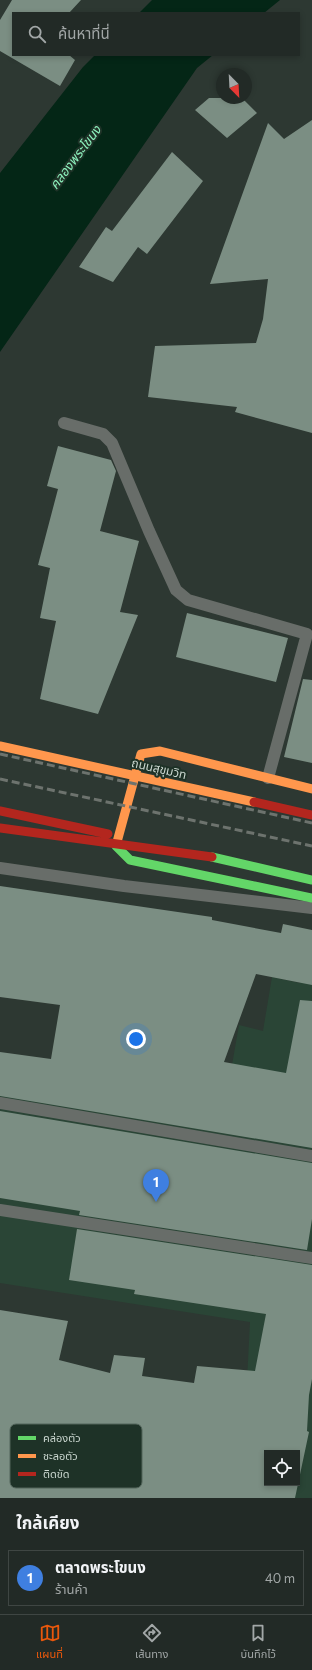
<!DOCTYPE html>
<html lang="th">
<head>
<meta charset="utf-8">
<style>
  :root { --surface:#222a26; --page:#2e3632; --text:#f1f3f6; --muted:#a2a7a7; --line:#3f4643; --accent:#ea580c }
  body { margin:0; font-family:Commissioner,"Noto Sans Thai",sans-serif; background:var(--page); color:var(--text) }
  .controls { position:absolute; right:12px; bottom:12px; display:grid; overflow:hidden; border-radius:0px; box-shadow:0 2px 6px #0003 }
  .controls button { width:36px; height:36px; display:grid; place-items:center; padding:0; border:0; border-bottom:1px solid var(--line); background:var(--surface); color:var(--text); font:20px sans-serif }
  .compass { position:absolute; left:216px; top:68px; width:36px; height:36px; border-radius:50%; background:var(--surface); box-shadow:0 2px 6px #0003; rotate:156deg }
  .you { position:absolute; left:136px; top:1039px; width:14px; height:14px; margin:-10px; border:3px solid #fff; border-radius:50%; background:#1a73e8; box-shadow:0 0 0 6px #1a73e833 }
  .badge { display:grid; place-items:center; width:26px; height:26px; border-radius:50%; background:var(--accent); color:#fff; font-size:13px; font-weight:700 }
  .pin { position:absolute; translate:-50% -33px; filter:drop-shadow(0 1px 2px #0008) }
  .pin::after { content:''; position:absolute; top:21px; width:14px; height:12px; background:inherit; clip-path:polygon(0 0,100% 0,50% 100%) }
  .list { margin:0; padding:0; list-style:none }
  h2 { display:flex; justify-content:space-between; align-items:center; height:52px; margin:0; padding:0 16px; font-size:17px }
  h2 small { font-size:13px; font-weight:400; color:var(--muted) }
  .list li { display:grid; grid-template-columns:26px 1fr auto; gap:12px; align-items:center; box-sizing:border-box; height:56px; margin:0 8px 8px; padding:0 8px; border:1px solid var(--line); border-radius:0px }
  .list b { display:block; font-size:15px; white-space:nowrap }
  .list p { margin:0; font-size:13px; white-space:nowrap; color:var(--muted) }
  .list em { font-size:13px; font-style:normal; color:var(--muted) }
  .icon { flex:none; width:22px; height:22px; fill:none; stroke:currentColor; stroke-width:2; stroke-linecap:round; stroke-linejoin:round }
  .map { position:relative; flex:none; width:312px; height:1498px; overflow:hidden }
  .search { position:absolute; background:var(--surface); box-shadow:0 2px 6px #0003; left:12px; right:12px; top:12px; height:44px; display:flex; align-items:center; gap:10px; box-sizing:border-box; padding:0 14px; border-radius:0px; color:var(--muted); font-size:15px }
  .sheet { height:116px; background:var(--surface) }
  nav { display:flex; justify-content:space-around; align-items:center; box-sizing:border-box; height:56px; border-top:1px solid var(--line); background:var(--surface); font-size:11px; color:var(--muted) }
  nav a { display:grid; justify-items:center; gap:2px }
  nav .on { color:var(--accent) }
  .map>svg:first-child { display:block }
  .built { fill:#2a4536; fill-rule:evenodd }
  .water { fill:#042616 }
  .building { fill:#7b8e83; fill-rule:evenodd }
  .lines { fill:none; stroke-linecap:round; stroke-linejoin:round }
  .lane { stroke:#686d69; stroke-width:12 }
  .fast { stroke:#63d668; stroke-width:9 }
  .slow { stroke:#ff974d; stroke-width:9 }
  .rail { stroke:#6d736e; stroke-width:3; stroke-dasharray:8 4; stroke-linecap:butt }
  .slow-bridge { stroke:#ff974d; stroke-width:9 }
  .jam-bridge { stroke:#b3261e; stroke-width:9 }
  .labels { text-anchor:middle; stroke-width:4; stroke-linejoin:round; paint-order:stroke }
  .street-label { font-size:12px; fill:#ccd8d1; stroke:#1e3227 }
  .water-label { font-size:13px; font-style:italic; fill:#8ef4bf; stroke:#1e3227 }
  .key { fill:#1e3227; stroke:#52645a; stroke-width:1 }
  .key-label { font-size:11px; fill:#ccd8d1 }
</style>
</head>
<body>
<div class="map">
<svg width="312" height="1498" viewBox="0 0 312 1498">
  <rect width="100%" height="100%" fill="#2d3832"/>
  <!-- built -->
  <path class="built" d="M304,966L312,969V1498H241L250,1322L0,1283V1089L232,1065L239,1025L263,1031L272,977L300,983ZM267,1453H297V1483H267Z"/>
  <!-- water -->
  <path class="water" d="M152,0H280L264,13H139Z
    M95,55H213L197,68L0,352V173L83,67Z"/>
  <!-- building -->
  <path class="building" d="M12,0H81L69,13H13V55H69L75,60L60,86L0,51V20Z
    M209,98H242L257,113L227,138L195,110Z
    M312,120V433L235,412L237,407L148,397L155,346L256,343L263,319L268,279L210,284L268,123L284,139Z
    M172,152L203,181L147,254L138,247L113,282L79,267L106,227L112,231Z
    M58,446L111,460L116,471L100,531L139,541L120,612L138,615L98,714L40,699L56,621L40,618L50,568L38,565L58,489L47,486Z
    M187,613L288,638L276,682L176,657Z
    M303,679L312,680V763L284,757Z
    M0,886L212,917V920L281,933L283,924L312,930V985L256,974L224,1062L286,1073L300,1000L312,1001V1148L0,1096V1052L51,1059L60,1005L0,997Z
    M0,1111L312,1163V1219L307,1250L79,1215L80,1211L0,1198Z
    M77,1229L312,1265V1379L309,1395L307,1431L309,1432L295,1498H0V1310L68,1321L59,1360L110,1373L114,1355L145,1358L142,1376L194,1383L197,1366L255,1371L266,1314L134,1294L135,1290L69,1280ZM267,1453H297V1483H267Z"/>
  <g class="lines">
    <!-- lane -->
    <path class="lane" d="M64,423L103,434L112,443L149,531L176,590L188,600L307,634L268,778
      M0,868L124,886L312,908
      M0,1103L312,1156
      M0,1210L312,1258"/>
    <!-- fast -->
    <path class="fast" d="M117,842L116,846L130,860L312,898
      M212,857L312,880"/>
    <!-- slow -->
    <path class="slow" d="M117,842L141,754L160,751L312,789"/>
    <!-- rail -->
    <path class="rail" d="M0,754L312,823
      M0,779L312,846"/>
    <!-- slow-bridge -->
    <path class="slow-bridge" d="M0,746L254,802"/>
    <!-- jam-bridge -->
    <path class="jam-bridge" d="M254,802L312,815
      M0,811L108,834
      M0,828L212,857"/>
  </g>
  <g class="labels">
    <!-- street labels -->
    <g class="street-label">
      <text transform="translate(159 769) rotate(13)" y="4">ถนนสุขุมวิท</text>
    </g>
    <!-- water labels -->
    <g class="water-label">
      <text transform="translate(75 157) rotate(-53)" y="5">คลองพระโขนง</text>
    </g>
  </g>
  <!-- legend -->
  <rect x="10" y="1424" width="132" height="64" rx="6" class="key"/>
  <rect x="18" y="1436" width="18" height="4" fill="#63d668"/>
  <rect x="18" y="1454" width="18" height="4" fill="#ff974d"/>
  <rect x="18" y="1472" width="18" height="4" fill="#b3261e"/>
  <g class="key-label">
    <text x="43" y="1442">คล่องตัว</text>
    <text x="43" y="1460">ชะลอตัว</text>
    <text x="43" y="1478">ติดขัด</text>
  </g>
</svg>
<div class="controls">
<button><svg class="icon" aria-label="locate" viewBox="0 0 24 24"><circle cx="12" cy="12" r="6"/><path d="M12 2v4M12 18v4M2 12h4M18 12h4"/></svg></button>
</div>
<svg class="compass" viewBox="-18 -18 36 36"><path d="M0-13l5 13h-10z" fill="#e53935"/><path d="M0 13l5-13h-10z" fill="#a2a7a7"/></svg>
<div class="you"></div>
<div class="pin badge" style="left:156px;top:1202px;background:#3f7fe0">1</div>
<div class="search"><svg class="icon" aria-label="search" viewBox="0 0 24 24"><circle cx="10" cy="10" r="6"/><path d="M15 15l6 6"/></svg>ค้นหาที่นี่</div>
</div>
<section class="sheet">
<h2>ใกล้เคียง<small></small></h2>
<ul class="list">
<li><span class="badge" style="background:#3f7fe0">1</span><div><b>ตลาดพระโขนง</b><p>ร้านค้า</p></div><em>40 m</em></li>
</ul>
</section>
<nav>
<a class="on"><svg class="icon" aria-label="map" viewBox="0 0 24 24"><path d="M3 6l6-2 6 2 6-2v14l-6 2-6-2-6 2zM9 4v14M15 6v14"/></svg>แผนที่</a>
<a><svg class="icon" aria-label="directions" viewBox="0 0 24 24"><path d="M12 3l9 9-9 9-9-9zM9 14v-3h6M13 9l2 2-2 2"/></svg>เส้นทาง</a>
<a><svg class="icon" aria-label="saved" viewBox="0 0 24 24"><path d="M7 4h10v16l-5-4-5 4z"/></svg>บันทึกไว้</a>
</nav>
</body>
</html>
